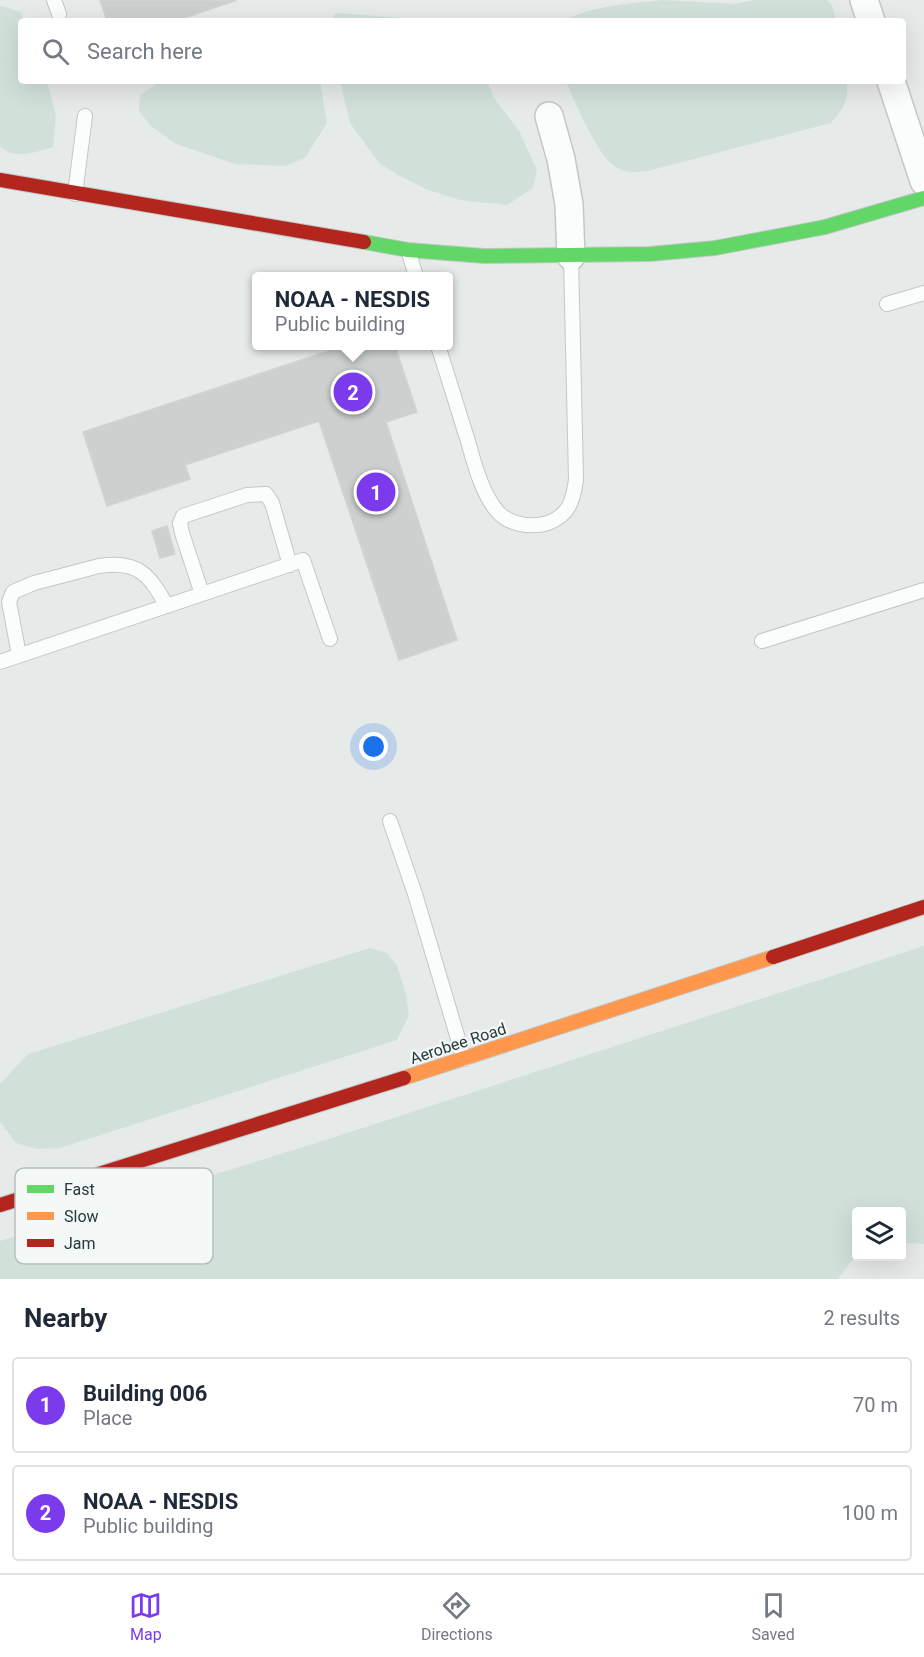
<!DOCTYPE html>
<html lang="en">
<head>
<meta charset="utf-8">
<style>
  :root { --surface:#fff; --page:#f2f2f3; --text:#1f2937; --muted:#747a83; --line:#e0e1e3; --accent:#7c3aed }
  body { margin:0; font-family:Roboto,sans-serif; background:var(--page); color:var(--text) }
  .controls { position:absolute; right:18px; bottom:18px; display:grid; overflow:hidden; border-radius:6px; box-shadow:0 6px 24px #0002 }
  .controls button { width:54px; height:54px; display:grid; place-items:center; padding:0; border:0; border-bottom:2px solid var(--line); background:var(--surface); color:var(--text); font:30px sans-serif }
  .you { position:absolute; left:374px; top:747px; width:21px; height:21px; margin:-15px; border:4px solid #fff; border-radius:50%; background:#1a73e8; box-shadow:0 0 0 9px #1a73e833 }
  .badge { display:grid; place-items:center; width:39px; height:39px; border-radius:50%; background:var(--accent); color:#fff; font-size:20px; font-weight:700 }
  .pin { position:absolute; translate:-50% -50%; border:3px solid #fff; box-shadow:0 2px 6px #0006 }
  .popup { position:absolute; left:252px; top:272px; width:201px; height:78px; box-sizing:border-box; display:grid; place-content:center; border-radius:6px; background:var(--surface); filter:drop-shadow(0 2px 4px #0005); font-size:20px; white-space:nowrap; color:var(--muted) }
  .popup b { font-size:22px; color:var(--text) }
  .popup::after { content:''; position:absolute; left:50%; top:100%; margin-left:-12px; border:12px solid transparent; border-top-color:var(--surface) }
  .list { margin:0; padding:0; list-style:none }
  h2 { display:flex; justify-content:space-between; align-items:center; height:78px; margin:0; padding:0 24px; font-size:26px }
  h2 small { font-size:20px; font-weight:400; color:var(--muted) }
  .list li { display:grid; grid-template-columns:39px 1fr auto; gap:18px; align-items:center; box-sizing:border-box; height:96px; margin:0 12px 12px; padding:0 12px; border:2px solid var(--line); border-radius:6px }
  .list b { display:block; font-size:22px; white-space:nowrap }
  .list p { margin:0; font-size:20px; white-space:nowrap; color:var(--muted) }
  .list em { font-size:20px; font-style:normal; color:var(--muted) }
  .icon { flex:none; width:33px; height:33px; fill:none; stroke:currentColor; stroke-width:2; stroke-linecap:round; stroke-linejoin:round }
  .map { position:relative; flex:none; width:924px; height:1279px; overflow:hidden }
  .search { position:absolute; background:var(--surface); box-shadow:0 6px 24px #0002; left:18px; right:18px; top:18px; height:66px; display:flex; align-items:center; gap:15px; box-sizing:border-box; padding:0 21px; border-radius:6px; color:var(--muted); font-size:22px }
  .sheet { height:294px; background:var(--surface) }
  nav { display:flex; justify-content:space-around; align-items:center; box-sizing:border-box; height:84px; border-top:2px solid var(--line); background:var(--surface); font-size:16px; color:var(--muted) }
  nav a { display:grid; justify-items:center; gap:3px }
  nav .on { color:var(--accent) }
  .map>svg:first-child { display:block }
  .green { fill:#d1e1d9 }
  .building { fill:#ccd1d0; stroke:#cfd3d2; stroke-width:1.5 }
  .lines { fill:none; stroke-linecap:round; stroke-linejoin:round }
  .lane-casing { stroke:#c3c7c6; stroke-width:16 }
  .street-casing { stroke:#c3c7c6; stroke-width:30 }
  .fast-casing { stroke:#c3c8c7; stroke-width:16 }
  .slow-casing { stroke:#c3c8c7; stroke-width:16 }
  .jam-casing { stroke:#c3c8c7; stroke-width:16 }
  .lane { stroke:#fbfcfc; stroke-width:14 }
  .street { stroke:#fbfcfc; stroke-width:27 }
  .fast { stroke:#63d668; stroke-width:14 }
  .slow { stroke:#ff974d; stroke-width:14 }
  .jam { stroke:#b3261e; stroke-width:14 }
  .labels { text-anchor:middle; stroke-width:4.5; stroke-linejoin:round; paint-order:stroke }
  .street-label { font-size:16px; fill:#253b3a; stroke:#f4f8f7 }
  .key { fill:#f4f8f7; stroke:#b6bfbe; stroke-width:1.5 }
  .key-label { font-size:16px; fill:#253b3a }
</style>
</head>
<body>
<div class="map">
<svg width="924" height="1279" viewBox="0 0 924 1279">
  <rect width="100%" height="100%" fill="#e6eae9"/>
  <!-- green -->
  <path class="green" d="M662,0L735,4L754,0H827L832,5L836,21H564C593,5 630,4 662,0Z
    M2,6L21,12L24,21H21V81H47L56,116L53,147C35,152 15,161 0,146V7Z
    M336,13L442,21H331Z
    M161,81H320L327,123L305,158L285,166L235,164L176,144L151,126L139,111L140,95Z
    M340,81H487L494,98L519,131L537,170L533,188L507,205L460,200L428,190L398,175L379,163L350,123Z
    M566,81H847C848,102 845,107 831,123L648,171C636,172 626,174 616,167C597,156 575,102 566,81Z
    M924,946V1244L902,1243V1212H856V1255L838,1279H0V1241L313,1144Z
    M370,948L387,953L397,966L406,994L409,1015L397,1040L60,1148L37,1149L16,1143L0,1122V1084L28,1054Z"/>
  <!-- building -->
  <path class="building" d="M100,0H237L175,21H107Z
    M344,346H395L417,412L386,422L457,640L399,660L319,421L185,465L190,479L107,506L83,432Z
    M167,526L175,554L160,558L152,531Z"/>
  <g class="lines">
    <!-- lane casing -->
    <g class="lane-casing">
      <path id="lane" d="M54,0L59,14
        M75,194L85,116
        M408,250L416,276
        M887,304L924,293
        M438,346C448,376 457,407 467,438C474,462 481,492 497,511C509,525 531,528 548,523C569,515 573,501 576,480L571,256
        M202,594L182,533L180,523L183,516L247,495L266,494L272,503L290,565
        M762,641L924,590
        M19,655L9,602L13,592L34,583L99,566C139,560 149,575 167,606
        M0,662L303,560L330,639
        M390,821L415,894L464,1059"/>
    </g>
    <!-- street casing -->
    <g class="street-casing">
      <path id="street" d="M864,0L871,21
        M891,81L924,181
        M549,116L561,159L569,204L571,256"/>
    </g>
    <!-- fast casing -->
    <g class="fast-casing">
      <path id="fast" d="M364,242L408,250L484,256L650,254L715,248L825,227L924,198"/>
    </g>
    <!-- slow casing -->
    <g class="slow-casing">
      <path id="slow" d="M404,1078L773,957"/>
    </g>
    <!-- jam casing -->
    <g class="jam-casing">
      <path id="jam" d="M0,180L364,242
        M773,957L924,907
        M0,1205L404,1078"/>
    </g>
    <!-- lane -->
    <use href="#lane" class="lane"/>
    <!-- street -->
    <use href="#street" class="street"/>
    <!-- fast -->
    <use href="#fast" class="fast"/>
    <!-- slow -->
    <use href="#slow" class="slow"/>
    <!-- jam -->
    <use href="#jam" class="jam"/>
  </g>
  <g class="labels">
    <!-- street labels -->
    <g class="street-label">
      <text transform="translate(458 1043) rotate(-18)" y="6">Aerobee Road</text>
    </g>
  </g>
  <!-- legend -->
  <rect x="15" y="1168" width="198" height="96" rx="9" class="key"/>
  <rect x="27" y="1185" width="27" height="8" fill="#63d668"/>
  <rect x="27" y="1212" width="27" height="8" fill="#ff974d"/>
  <rect x="27" y="1239" width="27" height="8" fill="#b3261e"/>
  <g class="key-label">
    <text x="64" y="1195">Fast</text>
    <text x="64" y="1222">Slow</text>
    <text x="64" y="1249">Jam</text>
  </g>
</svg>
<div class="controls">
<button><svg class="icon" aria-label="layers" viewBox="0 0 24 24"><path d="M12 4l9 5-9 5-9-5zM3 14l9 5 9-5"/></svg></button>
</div>
<div class="you"></div>
<div class="pin badge" style="left:376px;top:492px">1</div>
<div class="pin badge" style="left:353px;top:392px">2</div>
<div class="popup"><b>NOAA - NESDIS</b>Public building</div>
<div class="search"><svg class="icon" aria-label="search" viewBox="0 0 24 24"><circle cx="10" cy="10" r="6"/><path d="M15 15l6 6"/></svg>Search here</div>
</div>
<section class="sheet">
<h2>Nearby<small>2 results</small></h2>
<ul class="list">
<li><span class="badge">1</span><div><b>Building 006</b><p>Place</p></div><em>70 m</em></li>
<li><span class="badge">2</span><div><b>NOAA - NESDIS</b><p>Public building</p></div><em>100 m</em></li>
</ul>
</section>
<nav>
<a class="on"><svg class="icon" aria-label="map" viewBox="0 0 24 24"><path d="M3 6l6-2 6 2 6-2v14l-6 2-6-2-6 2zM9 4v14M15 6v14"/></svg>Map</a>
<a><svg class="icon" aria-label="directions" viewBox="0 0 24 24"><path d="M12 3l9 9-9 9-9-9zM9 14v-3h6M13 9l2 2-2 2"/></svg>Directions</a>
<a><svg class="icon" aria-label="saved" viewBox="0 0 24 24"><path d="M7 4h10v16l-5-4-5 4z"/></svg>Saved</a>
</nav>
</body>
</html>
